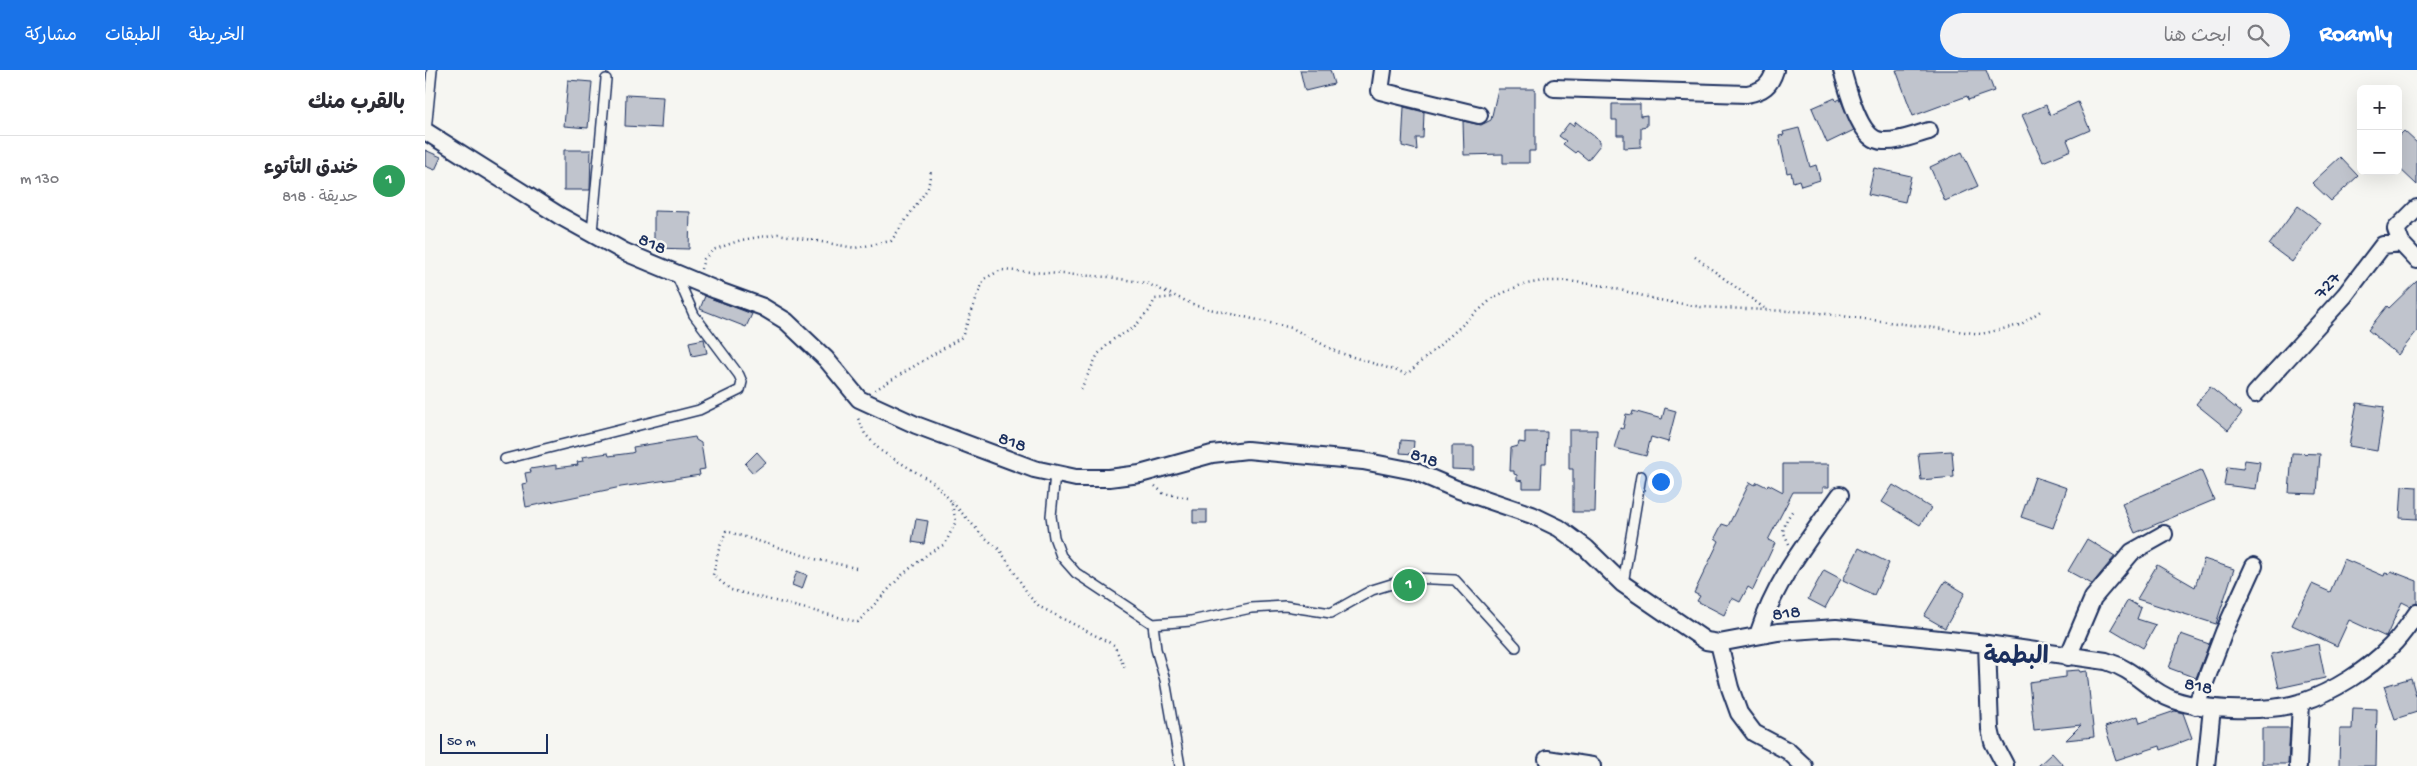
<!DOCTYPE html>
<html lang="ar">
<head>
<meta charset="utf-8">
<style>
  :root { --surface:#fff; --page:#f2f2f3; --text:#2b2b33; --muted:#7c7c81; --line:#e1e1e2; --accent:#1a73e8 }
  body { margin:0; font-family:"Gochi Hand","Playpen Sans Arabic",sans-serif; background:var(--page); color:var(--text); direction:rtl }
  .controls { position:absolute; right:15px; top:15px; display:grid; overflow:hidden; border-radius:8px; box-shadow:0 5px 20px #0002 }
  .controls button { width:45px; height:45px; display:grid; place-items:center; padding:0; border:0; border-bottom:1px solid var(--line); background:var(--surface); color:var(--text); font:25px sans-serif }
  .scale { position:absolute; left:15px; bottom:12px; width:108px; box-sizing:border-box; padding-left:5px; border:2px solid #1b2f5e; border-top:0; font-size:14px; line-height:18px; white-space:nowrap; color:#1b2f5e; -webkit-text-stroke:4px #f6f6f2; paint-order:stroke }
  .you { position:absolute; left:1235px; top:411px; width:18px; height:18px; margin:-12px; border:4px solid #fff; border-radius:50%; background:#1a73e8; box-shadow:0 0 0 8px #1a73e833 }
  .badge { display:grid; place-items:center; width:32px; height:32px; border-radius:50%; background:var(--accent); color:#fff; font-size:16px; font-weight:700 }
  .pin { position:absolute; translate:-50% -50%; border:2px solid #fff; box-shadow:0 1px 5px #0006 }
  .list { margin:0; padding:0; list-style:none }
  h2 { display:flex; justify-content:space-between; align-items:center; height:65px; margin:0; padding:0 20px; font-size:21px }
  h2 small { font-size:16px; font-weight:400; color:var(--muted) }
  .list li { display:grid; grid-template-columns:32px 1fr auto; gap:15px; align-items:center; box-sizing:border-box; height:90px; padding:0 20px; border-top:1px solid var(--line) }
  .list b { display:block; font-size:19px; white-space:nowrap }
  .list p { margin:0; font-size:16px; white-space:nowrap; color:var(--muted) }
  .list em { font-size:16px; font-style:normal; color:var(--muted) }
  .icon { flex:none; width:28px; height:28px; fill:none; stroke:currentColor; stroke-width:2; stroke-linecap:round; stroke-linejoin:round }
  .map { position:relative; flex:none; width:1992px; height:696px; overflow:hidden; direction:ltr }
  header { display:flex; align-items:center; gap:30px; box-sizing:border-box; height:70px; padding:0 25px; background:var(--accent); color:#fff }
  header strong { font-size:24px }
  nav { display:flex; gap:28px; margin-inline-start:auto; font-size:18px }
  .search { width:350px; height:45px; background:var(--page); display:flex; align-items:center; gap:12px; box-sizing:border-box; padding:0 18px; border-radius:28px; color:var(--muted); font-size:19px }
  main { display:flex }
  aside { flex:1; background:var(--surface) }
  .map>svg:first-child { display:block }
  .building { fill:#c0c4cd; stroke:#1b2f5e }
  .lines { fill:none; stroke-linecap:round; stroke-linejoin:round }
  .service-casing { stroke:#1b2f5e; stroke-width:12 }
  .minor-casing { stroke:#1b2f5e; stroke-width:20 }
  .path { stroke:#1b2f5e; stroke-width:2.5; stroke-dasharray:1 4; stroke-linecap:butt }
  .service { stroke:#f6f6f2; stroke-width:9 }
  .minor { stroke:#f6f6f2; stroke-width:16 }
  .labels { text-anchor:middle; stroke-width:5; stroke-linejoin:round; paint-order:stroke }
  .street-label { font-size:19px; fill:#1b2f5e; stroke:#f6f6f2 }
  .district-label { font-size:24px; font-weight:bold; fill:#1b2f5e; stroke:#f6f6f2 }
</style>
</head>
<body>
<header>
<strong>Roamly</strong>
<div class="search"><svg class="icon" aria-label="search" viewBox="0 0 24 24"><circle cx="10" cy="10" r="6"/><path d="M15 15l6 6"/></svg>ابحث هنا</div>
<nav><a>الخريطة</a><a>الطبقات</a><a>مشاركة</a></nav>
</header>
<main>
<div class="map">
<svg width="1992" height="696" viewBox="0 0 1992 696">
  <rect width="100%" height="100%" fill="#f6f6f2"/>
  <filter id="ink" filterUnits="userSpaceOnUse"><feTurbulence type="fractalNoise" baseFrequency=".02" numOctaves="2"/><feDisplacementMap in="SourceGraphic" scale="10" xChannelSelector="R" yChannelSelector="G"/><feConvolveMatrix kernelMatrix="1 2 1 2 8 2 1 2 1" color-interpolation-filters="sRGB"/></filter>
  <g filter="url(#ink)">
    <!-- building -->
    <path class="building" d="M875,0H905L909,14L880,21Z
      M1471,0H1561L1569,21L1543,30L1542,26L1488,46Z
      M143,10L167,12L163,58L139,56Z
      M1073,19H1110V81H1104V93H1078V84L1039,85L1038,51L1056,55L1066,50Z
      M201,25L238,27L236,58L200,56Z
      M1410,28L1411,31L1415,29L1429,60L1402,73L1387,38Z
      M1653,32L1665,60L1642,70L1646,80L1618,92L1597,45L1621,35L1625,45Z
      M1187,34H1215V46L1222,45V56L1216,57V77L1199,78V65H1192V50H1187Z
      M979,37L999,42L998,68H991L992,80L977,76Z
      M1151,52L1175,71V75L1163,90L1152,81L1150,83L1138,74L1141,71L1134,66L1144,53L1148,56Z
      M1374,58L1385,97L1391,95L1395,110L1376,116L1374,110L1368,112L1366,102L1362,103L1354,66L1359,65L1358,62Z
      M1979,61L1992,73V115L1973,97V67Z
      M0,80L16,87L10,100L0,96Z
      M139,80H166L165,120H139Z
      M1537,82L1553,116L1520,131L1505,97Z
      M1915,87L1933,106L1906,131L1887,113Z
      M1449,98L1486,106L1480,132L1443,124Z
      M1873,136L1896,153L1867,192L1844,175Z
      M229,141L265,142L264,179L229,178Z
      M1992,211V261L1973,285L1943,260L1962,236L1964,238Z
      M280,226L327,244L321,257L275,239Z
      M279,269L282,283L267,286L264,272Z
      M1785,317L1817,343L1803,360L1771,334Z
      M1932,333L1959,337L1952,381L1924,376Z
      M1240,338L1251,341L1243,372L1226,367L1221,386L1189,378L1195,358L1198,359L1201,344L1207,345L1208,341L1237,349Z
      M1144,360H1172L1170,442H1148V399H1144Z
      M1100,362H1122L1121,393H1117L1116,418H1098V411L1092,410V405L1089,404V401H1085L1086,378L1093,376L1094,372L1100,373Z
      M270,367L271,370L276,373L280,399L274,400L275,405L196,417L101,437L97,414L102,413L100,403L106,402L105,399L131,395V398L153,395L152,392L158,391L157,387L183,383L184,386L206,383L209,382L208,377Z
      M976,370L989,371L988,384L975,383Z
      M1027,376H1049V400L1027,399Z
      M1527,381L1529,407L1496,410L1493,383Z
      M332,382L341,392L328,403L320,394Z
      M1867,383L1895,384L1892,424L1864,423Z
      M1820,390L1835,392L1831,419L1799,415L1802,397L1818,399Z
      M1358,394H1404V417H1398V422H1368L1343,470L1350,473L1328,520L1323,517L1315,532L1307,528L1299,545L1272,531L1275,526L1269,523L1294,471L1290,468L1297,454L1303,456L1325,412L1330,415L1332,412L1342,417L1343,414L1358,422Z
      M1776,400L1789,430L1710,463L1697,434Z
      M1610,407L1642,418L1628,458L1596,447Z
      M1468,415L1506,438L1495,455L1457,432Z
      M1977,416L1992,417V449L1975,448Z
      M768,440H782V453H768Z
      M491,449L503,451L499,474L487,472Z
      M1662,469L1690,486L1667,514L1643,501Z
      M1434,478L1464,493L1449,525L1418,510Z
      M1779,489L1809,499L1791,554L1712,529L1732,495L1770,517Z
      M1919,489L1959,506L1960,503L1964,504L1966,501L1992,511V533L1985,536L1977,532L1961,567L1924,550L1912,576L1867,555L1887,514L1905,522Z
      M1399,500L1416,509L1400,538L1383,529Z
      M372,501L382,505L377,519L367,515Z
      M1520,511L1540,523L1520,558L1499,546Z
      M1703,530L1716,538L1712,549L1731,555L1718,578L1686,559Z
      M1756,564L1784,574L1771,608L1744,598Z
      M1893,574L1900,608L1854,618L1846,584Z
      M1654,600L1655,602L1662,601L1669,667L1641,670L1656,655L1609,660L1604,612L1641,607V601Z
      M1986,608L1992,629V642L1970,649L1959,616Z
      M1928,638L1952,639L1951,696H1914L1915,659H1927Z
      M1750,641L1758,643L1767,668L1736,680L1735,676L1691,690L1680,657L1713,646L1715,653Z
      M1837,658H1865L1863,694H1837Z
      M1627,683L1639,696H1613Z"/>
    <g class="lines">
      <!-- service casing -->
      <g class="service-casing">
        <path id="service" d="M1,61L7,0
          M167,162L181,9
          M80,389L274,340L315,320L317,312L314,305L269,245L251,204
          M630,404L626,446L629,467L636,486L651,503L728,554L766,551L826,538L860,536L906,543L947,520L986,508L1030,510L1091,577
          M1198,514L1216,406
          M728,554L731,579L740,610L755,696"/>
      </g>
      <!-- minor casing -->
      <g class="minor-casing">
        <path id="minor" d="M958,0L955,21L1054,45
          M1417,0C1423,19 1434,71 1458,71C1473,72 1489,65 1504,61
          M1129,18L1322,24C1338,21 1345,16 1350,0
          M0,61L135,146L200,182L291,220L338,237L361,251L401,289L434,329L491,355L609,399L651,408H684L715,404L787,384L822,380L938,391L989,401L1031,419L1107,445L1134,458L1161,478L1198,514L1281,571L1294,573L1353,562L1411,558L1562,574L1681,591C1711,600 1723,621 1749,630C1782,641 1843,643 1877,632C1908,622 1944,599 1966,576C1976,567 1984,554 1992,543
          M1976,173L1992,190
          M1830,324L1920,225L1958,175L1976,173L1971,159L1992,138
          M1333,565C1351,509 1382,472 1415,425
          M1294,573L1305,618L1314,643L1329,663L1363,681L1379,696
          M1562,574L1565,659L1568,672L1580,695
          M1643,587L1668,528L1707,482L1739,464
          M1771,636L1799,562L1829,496
          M1122,689L1167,696
          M1781,696L1787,638
          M1873,696L1876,632"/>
      </g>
      <!-- path -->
      <path class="path" d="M1270,187L1339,238
        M276,199L279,189L288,180L316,170L353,164L430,178L466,171L503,118L506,101
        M656,319L673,284L689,269L707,259L724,241L730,229L750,227
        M450,320L537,267L559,209L576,200L683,207L721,213L772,236L867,258L912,282L982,304L1069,227L1096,215L1118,211H1143L1180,216L1234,230L1276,237L1386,242L1556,264L1595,255L1617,240
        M730,416L738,423L763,428
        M527,432L557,465L575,480L605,527L615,537L689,575L701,601
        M1364,474L1358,461L1362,449L1368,440
        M431,498L390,489L301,461L294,479L288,505L306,520L433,552L477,505L504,483L520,474L531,451L526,431L509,413L456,381L440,364L432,346"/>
      <!-- service -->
      <use href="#service" class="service"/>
      <!-- minor -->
      <use href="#minor" class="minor"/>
    </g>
  </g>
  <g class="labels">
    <!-- street labels -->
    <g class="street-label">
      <text transform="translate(228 172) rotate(24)" y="7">818</text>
      <text transform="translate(1901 214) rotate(-48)" y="7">727</text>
      <text transform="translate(588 370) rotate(20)" y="7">818</text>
      <text transform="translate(1000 386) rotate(19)" y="7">818</text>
      <text transform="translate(1361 541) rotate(-7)" y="7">818</text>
      <text transform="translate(1774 614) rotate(12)" y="7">818</text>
    </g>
    <!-- district labels -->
    <g class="district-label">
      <text x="1591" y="593">البطمة</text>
    </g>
  </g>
</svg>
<div class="controls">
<button>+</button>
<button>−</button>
</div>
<div class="scale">50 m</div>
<div class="you"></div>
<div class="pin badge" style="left:984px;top:515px;background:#2e9e5b">1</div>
</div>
<aside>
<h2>بالقرب منك<small></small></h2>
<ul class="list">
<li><span class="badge" style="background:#2e9e5b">1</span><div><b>خندق التأتوء</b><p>حديقة · 818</p></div><em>130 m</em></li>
</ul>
</aside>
</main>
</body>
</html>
